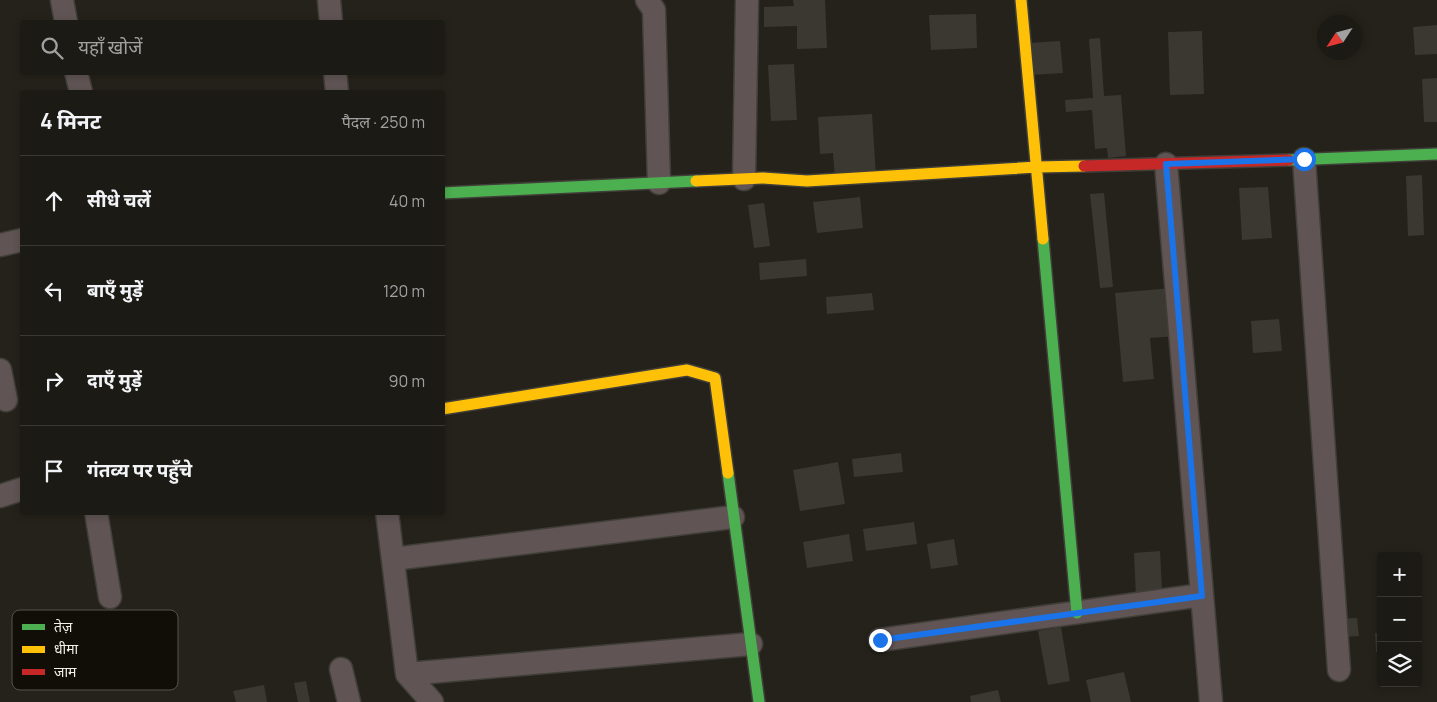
<!DOCTYPE html>
<html lang="hi">
<head>
<meta charset="utf-8">
<style>
  :root { --surface:#1b1a14; --page:#282722; --text:#f1f3f6; --muted:#a0a1a0; --line:#393834 }
  body { margin:0; font-family:Manrope,"Noto Sans Devanagari",sans-serif; background:var(--page); color:var(--text) }
  .controls { position:absolute; right:15px; bottom:15px; display:grid; overflow:hidden; border-radius:5px; box-shadow:0 2px 8px #0003 }
  .controls button { width:45px; height:45px; display:grid; place-items:center; padding:0; border:0; border-bottom:1px solid var(--line); background:var(--surface); color:var(--text); font:25px sans-serif }
  .compass { position:absolute; left:1317px; top:15px; width:45px; height:45px; border-radius:50%; background:var(--surface); box-shadow:0 2px 8px #0003; rotate:234deg }
  .stop { position:absolute; width:15px; height:15px; margin:-11px; border:4px solid #1a73e8; border-radius:50%; background:#fff }
  .stop.end { background:#1a73e8; border-color:#fff; box-shadow:0 1px 5px #0008 }
  .list { margin:0; padding:0; list-style:none }
  h2 { display:flex; justify-content:space-between; align-items:center; height:65px; margin:0; padding:0 20px; font-size:21px }
  h2 small { font-size:16px; font-weight:400; color:var(--muted) }
  .list li { display:grid; grid-template-columns:32px 1fr auto; gap:15px; align-items:center; box-sizing:border-box; height:90px; padding:0 20px; border-top:1px solid var(--line) }
  .list b { display:block; font-size:19px; white-space:nowrap }
  .list em { font-size:16px; font-style:normal; color:var(--muted) }
  .icon { flex:none; width:28px; height:28px; fill:none; stroke:currentColor; stroke-width:2; stroke-linecap:round; stroke-linejoin:round }
  .map { position:relative; flex:none; width:1437px; height:702px; overflow:hidden }
  .search { position:absolute; background:var(--surface); box-shadow:0 2px 8px #0003; left:20px; top:20px; width:425px; height:55px; display:flex; align-items:center; gap:12px; box-sizing:border-box; padding:0 18px; border-radius:5px; color:var(--muted); font-size:19px }
  .panel { position:absolute; background:var(--surface); box-shadow:0 2px 8px #0003; left:20px; top:90px; width:425px; height:425px; border-radius:5px }
  .map>svg:first-child { display:block }
  .building { fill:#3b3831 }
  .lines { fill:none; stroke-linecap:round; stroke-linejoin:round }
  .street-casing { stroke:#403e38; stroke-width:25 }
  .fast-casing { stroke:#403e38; stroke-width:14 }
  .slow-casing { stroke:#403e38; stroke-width:14 }
  .jam-casing { stroke:#403e38; stroke-width:14 }
  .street { stroke:#605554; stroke-width:22 }
  .fast { stroke:#4caf50; stroke-width:11 }
  .slow { stroke:#ffc107; stroke-width:11 }
  .jam { stroke:#c62828; stroke-width:11 }
  .route { stroke:#1a73e8; stroke-width:6 }
  .key { fill:#100e07; stroke:#54524a; stroke-width:1 }
  .key-label { font-size:14px; fill:#f4f2e7 }
</style>
</head>
<body>
<div class="map">
<svg width="1437" height="702" viewBox="0 0 1437 702">
  <rect width="100%" height="100%" fill="#24221a"/>
  <!-- building -->
  <path class="building" d="M793,0H825L827,48L797,49V26L764,27V7L794,6Z
    M976,14L977,48L931,50L929,15Z
    M1437,25V54L1415,55L1413,27Z
    M1202,31L1204,94L1170,95L1168,32Z
    M1100,38L1104,96L1121,95L1126,156L1108,158L1107,148L1095,149L1092,110L1066,112L1065,100L1093,98L1089,39Z
    M1060,41L1063,73L1031,75L1029,43Z
    M794,64L797,120L771,121L768,65Z
    M1437,78V122H1424L1422,79Z
    M872,114L876,176L835,179L833,153L820,154L818,117Z
    M1422,175L1424,235L1408,236L1406,176Z
    M1268,187L1272,238L1242,240L1239,188Z
    M1104,193L1113,287L1100,288L1090,194Z
    M860,197L863,228L817,233L813,202Z
    M764,203L770,246L754,248L748,205Z
    M806,259L807,276L760,280L759,263Z
    M1172,288L1177,336L1150,338L1154,379L1123,382L1115,293Z
    M872,293L874,310L827,314L826,297Z
    M1279,319L1282,351L1253,353L1251,321Z
    M901,453L903,472L854,477L852,459Z
    M838,462L845,504L800,511L793,470Z
    M914,522L917,544L866,551L863,529Z
    M849,534L853,561L807,568L803,542Z
    M954,539L958,565L931,569L927,544Z
    M1160,551L1162,590L1147,591L1148,597H1136L1134,553Z
    M1357,618L1359,636L1341,637L1339,619Z
    M1061,627L1070,681L1048,685L1038,631Z
    M1375,633H1381V652H1376Z
    M1124,672L1131,702H1091L1086,680Z
    M306,681L310,702H298L294,683Z
    M264,685L267,702H236L233,691Z
    M998,690L1001,702H971L970,696Z"/>
  <g class="lines">
    <!-- street casing -->
    <g class="street-casing">
      <path id="street" d="M62,0L66,22
        M329,0L331,22
        M647,0L654,10L659,183
        M76,72L81,92
        M335,72L337,92
        M1304,159L1339,670
        M1166,164L1211,702
        M744,179L747,0
        M0,245L22,240
        M0,370L6,400
        M0,496L22,489
        M96,512L110,597
        M387,512L407,674L432,702
        M393,559L733,517
        M880,640L1202,595
        M341,669L349,702
        M407,674L751,644"/>
    </g>
    <!-- fast casing -->
    <g class="fast-casing">
      <path id="fast" d="M1289,160L1437,154
        M442,193L696,181
        M1043,239L1077,613
        M728,473L759,702"/>
    </g>
    <!-- slow casing -->
    <g class="slow-casing">
      <path id="slow" d="M1021,0L1043,239
        M696,181L763,178L807,181L1037,167L1084,166
        M442,409L687,370L715,378L728,473"/>
    </g>
    <!-- jam casing -->
    <g class="jam-casing">
      <path id="jam" d="M1084,166L1289,160"/>
    </g>
    <!-- street -->
    <use href="#street" class="street"/>
    <!-- fast -->
    <use href="#fast" class="fast"/>
    <!-- slow -->
    <use href="#slow" class="slow"/>
    <!-- jam -->
    <use href="#jam" class="jam"/>
  </g>
  <g class="lines">
    <!-- route -->
    <path class="route" d="M880,640L1202,596L1166,164L1304,159"/>
  </g>
  <!-- legend -->
  <rect x="12" y="610" width="166" height="80" rx="8" class="key"/>
  <rect x="22" y="624" width="23" height="6" fill="#4caf50"/>
  <rect x="22" y="646" width="23" height="7" fill="#ffc107"/>
  <rect x="22" y="669" width="23" height="6" fill="#c62828"/>
  <g class="key-label">
    <text x="54" y="632">तेज़</text>
    <text x="54" y="654">धीमा</text>
    <text x="54" y="677">जाम</text>
  </g>
</svg>
<div class="controls">
<button>+</button>
<button>−</button>
<button><svg class="icon" aria-label="layers" viewBox="0 0 24 24"><path d="M12 4l9 5-9 5-9-5zM3 14l9 5 9-5"/></svg></button>
</div>
<svg class="compass" viewBox="-18 -18 36 36"><path d="M0-13l5 13h-10z" fill="#e53935"/><path d="M0 13l5-13h-10z" fill="#a0a1a0"/></svg>
<div class="stop" style="left:1304px;top:159px"></div>
<div class="stop end" style="left:880px;top:640px"></div>
<div class="search"><svg class="icon" aria-label="search" viewBox="0 0 24 24"><circle cx="10" cy="10" r="6"/><path d="M15 15l6 6"/></svg>यहाँ खोजें</div>
<section class="panel">
<h2>4 मिनट<small>पैदल · 250 m</small></h2>
<ul class="list">
<li><svg class="icon" aria-label="ahead" viewBox="0 0 24 24"><path d="M12 20V5M6 11l6-6 6 6"/></svg><div><b>सीधे चलें</b></div><em>40 m</em></li>
<li><svg class="icon" aria-label="left" viewBox="0 0 24 24"><path d="M17 20v-9H6M10 6l-5 5 5 5"/></svg><div><b>बाएँ मुड़ें</b></div><em>120 m</em></li>
<li><svg class="icon" aria-label="right" viewBox="0 0 24 24"><path d="M7 20v-9h11M14 6l5 5-5 5"/></svg><div><b>दाएँ मुड़ें</b></div><em>90 m</em></li>
<li><svg class="icon" aria-label="arrive" viewBox="0 0 24 24"><path d="M6 21V4h12l-3 4 3 4H6"/></svg><div><b>गंतव्य पर पहुँचे</b></div></li>
</ul>
</section>
</div>
</body>
</html>
